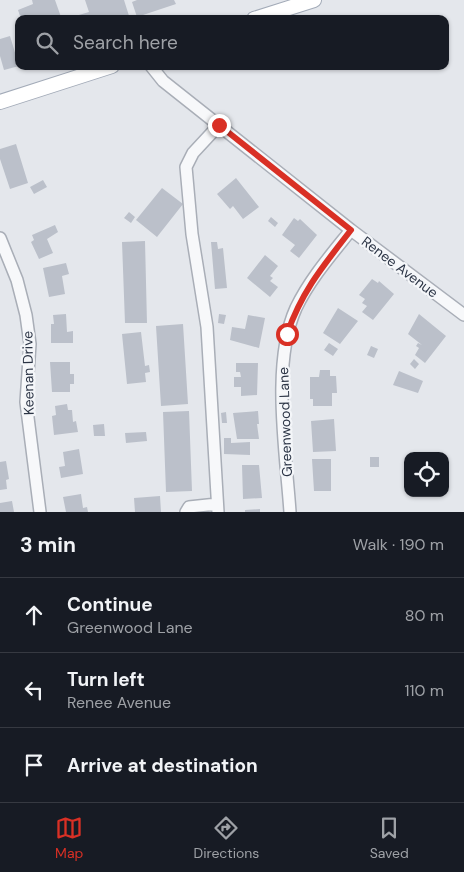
<!DOCTYPE html>
<html lang="en">
<head>
<meta charset="utf-8">
<style>
  :root { --surface:#171b24; --page:#242831; --text:#f1f3f6; --muted:#9ea1a6; --line:#363941; --accent:#d93025 }
  body { margin:0; font-family:"DM Sans",sans-serif; background:var(--page); color:var(--text) }
  .controls { position:absolute; right:15px; bottom:15px; display:grid; overflow:hidden; border-radius:10px; box-shadow:0 1px 4px #0004 }
  .controls button { width:45px; height:45px; display:grid; place-items:center; padding:0; border:0; border-bottom:1px solid var(--line); background:var(--surface); color:var(--text); font:25px sans-serif }
  .stop { position:absolute; width:15px; height:15px; margin:-11px; border:4px solid #d93025; border-radius:50%; background:#fff }
  .stop.end { background:#d93025; border-color:#fff; box-shadow:0 1px 5px #0008 }
  .list { margin:0; padding:0; list-style:none }
  h2 { display:flex; justify-content:space-between; align-items:center; height:65px; margin:0; padding:0 20px; font-size:21px }
  h2 small { font-size:16px; font-weight:400; color:var(--muted) }
  .list li { display:grid; grid-template-columns:32px 1fr auto; gap:15px; align-items:center; box-sizing:border-box; height:75px; padding:0 20px; border-top:1px solid var(--line) }
  .list b { display:block; font-size:19px; white-space:nowrap }
  .list p { margin:0; font-size:16px; white-space:nowrap; color:var(--muted) }
  .list em { font-size:16px; font-style:normal; color:var(--muted) }
  .icon { flex:none; width:28px; height:28px; fill:none; stroke:currentColor; stroke-width:2; stroke-linecap:round; stroke-linejoin:round }
  .map { position:relative; flex:none; width:464px; height:512px; overflow:hidden }
  .search { position:absolute; background:var(--surface); box-shadow:0 1px 4px #0004; left:15px; right:15px; top:15px; height:55px; display:flex; align-items:center; gap:12px; box-sizing:border-box; padding:0 18px; border-radius:10px; color:var(--muted); font-size:19px }
  .sheet { height:290px; background:var(--surface) }
  nav { display:flex; justify-content:space-around; align-items:center; box-sizing:border-box; height:70px; border-top:1px solid var(--line); background:var(--surface); font-size:14px; color:var(--muted) }
  nav a { display:grid; justify-items:center; gap:2px }
  nav .on { color:var(--accent) }
  .map>svg:first-child { display:block }
  .building { fill:#bbc0ca }
  .lines { fill:none; stroke-linecap:round; stroke-linejoin:round }
  .minor-casing { stroke:#a9aeb7; stroke-width:14 }
  .major-casing { stroke:#a3abb8; stroke-width:16 }
  .minor { stroke:#f7f8fa; stroke-width:11 }
  .major { stroke:#fff; stroke-width:14 }
  .route { stroke:#d93025; stroke-width:6 }
  .labels { text-anchor:middle; stroke-width:4.5; stroke-linejoin:round; paint-order:stroke }
  .street-label { font-size:14px; fill:#2b3445; stroke:#f4f6f9 }
</style>
</head>
<body>
<div class="map">
<svg width="464" height="512" viewBox="0 0 464 512">
  <rect width="100%" height="100%" fill="#e4e7ec"/>
  <!-- building -->
  <path class="building" d="M32,0H55L61,17L21,19L18,10L33,4Z
    M85,0H124L130,19H73L72,17L89,12Z
    M137,0H174L176,4L137,17L132,2Z
    M10,36L19,66L4,70L0,56V39Z
    M16,144L28,183L10,189L0,159V149Z
    M236,178L259,207L243,219L233,206L230,209L217,194Z
    M43,180L47,187L34,194L30,187Z
    M162,188L183,204L157,237L136,220Z
    M129,212L135,217L131,223L124,218Z
    M271,217L278,223L275,227L268,221Z
    M294,218L298,221L300,219L317,235L299,258L290,251L295,245L282,235Z
    M55,225L58,232L47,239L53,253L39,259L31,242L34,240L32,235Z
    M145,241L147,323H125L122,242Z
    M211,242H217L218,249L223,248L227,288L215,289Z
    M265,255L278,266L270,276L273,278L270,281L278,287L270,297L247,278Z
    M66,263L69,274L62,276L65,294L49,297L43,268Z
    M372,279L378,283L379,281L394,294L373,320L362,312L367,306L362,303L365,299L359,295Z
    M338,308L358,321L340,344L323,333Z
    M66,314L67,332L73,331V343H51V324H54L53,315Z
    M219,314L226,315L224,324L218,323Z
    M419,314L446,336L425,363L415,355L419,348L416,346L418,343L422,345L408,334Z
    M248,315L265,318L259,348L230,340L232,327L245,329Z
    M183,324L188,404L161,406L156,326Z
    M141,332L145,366L149,365L150,372L145,373L146,382L127,384L122,334Z
    M329,343L338,349L333,356L324,350Z
    M371,346L378,349L374,358L367,355Z
    M414,359L419,364L415,369L410,364Z
    M50,362H70V374H74V384H70V392H52Z
    M236,363H258L257,395L241,396V387H234V377H241L240,372H236Z
    M320,370H330V376H336L337,393H332V406H313V399H310V377H319Z
    M399,371L423,381L418,393L393,385Z
    M67,404L68,410H72L73,422L76,421L78,432L54,435L52,416L56,415L55,406Z
    M189,411L192,491L166,492L163,412Z
    M258,411L259,424H257L259,439H237L233,413Z
    M226,412L227,423H222L221,413Z
    M334,419L336,451L313,452L311,421Z
    M104,424L105,436H94L93,425Z
    M146,432L147,441L126,443L125,433Z
    M224,438H231V443L250,442V455L224,454Z
    M79,449L83,474L61,478L59,467L65,466L63,452Z
    M370,457H379V467H370Z
    M312,459H331V491H314Z
    M6,461L9,479L6,480L7,489L0,490V462Z
    M242,465H259L262,498L243,499Z
    M81,494L83,508L87,507L88,512H66L63,497Z
    M160,496L161,512H135L134,498Z
    M12,501L14,512H0V503Z
    M260,509V512H245V510Z"/>
  <g class="lines">
    <!-- minor casing -->
    <g class="minor-casing">
      <path id="minor" d="M151,66L163,81L351,230L464,315
        M0,238L17,280L26,315L30,344L26,402L40,512
        M186,512L189,507L217,504
        M218,512L207,327L192,234L186,167L193,153L219,125
        M290,512C286,452 271,363 296,308C310,279 331,255 351,230"/>
    </g>
    <!-- major casing -->
    <g class="major-casing">
      <path id="major" d="M254,19L314,0
        M0,102L112,66"/>
    </g>
    <!-- minor -->
    <use href="#minor" class="minor"/>
    <!-- major -->
    <use href="#major" class="major"/>
  </g>
  <g class="lines">
    <!-- route -->
    <path class="route" d="M219,125L351,230C323,266 302,291 287,334"/>
  </g>
  <g class="labels">
    <!-- street labels -->
    <g class="street-label">
      <text transform="translate(400 267) rotate(37)" y="5">Renee Avenue</text>
      <text transform="translate(28 373) rotate(-91)" y="5">Keenan Drive</text>
      <text transform="translate(285 422) rotate(-92)" y="5">Greenwood Lane</text>
    </g>
  </g>
</svg>
<div class="controls">
<button><svg class="icon" aria-label="locate" viewBox="0 0 24 24"><circle cx="12" cy="12" r="6"/><path d="M12 2v4M12 18v4M2 12h4M18 12h4"/></svg></button>
</div>
<div class="stop" style="left:287px;top:334px"></div>
<div class="stop end" style="left:219px;top:125px"></div>
<div class="search"><svg class="icon" aria-label="search" viewBox="0 0 24 24"><circle cx="10" cy="10" r="6"/><path d="M15 15l6 6"/></svg>Search here</div>
</div>
<section class="sheet">
<h2>3 min<small>Walk · 190 m</small></h2>
<ul class="list">
<li><svg class="icon" aria-label="ahead" viewBox="0 0 24 24"><path d="M12 20V5M6 11l6-6 6 6"/></svg><div><b>Continue</b><p>Greenwood Lane</p></div><em>80 m</em></li>
<li><svg class="icon" aria-label="left" viewBox="0 0 24 24"><path d="M17 20v-9H6M10 6l-5 5 5 5"/></svg><div><b>Turn left</b><p>Renee Avenue</p></div><em>110 m</em></li>
<li><svg class="icon" aria-label="arrive" viewBox="0 0 24 24"><path d="M6 21V4h12l-3 4 3 4H6"/></svg><div><b>Arrive at destination</b></div></li>
</ul>
</section>
<nav>
<a class="on"><svg class="icon" aria-label="map" viewBox="0 0 24 24"><path d="M3 6l6-2 6 2 6-2v14l-6 2-6-2-6 2zM9 4v14M15 6v14"/></svg>Map</a>
<a><svg class="icon" aria-label="directions" viewBox="0 0 24 24"><path d="M12 3l9 9-9 9-9-9zM9 14v-3h6M13 9l2 2-2 2"/></svg>Directions</a>
<a><svg class="icon" aria-label="saved" viewBox="0 0 24 24"><path d="M7 4h10v16l-5-4-5 4z"/></svg>Saved</a>
</nav>
</body>
</html>
